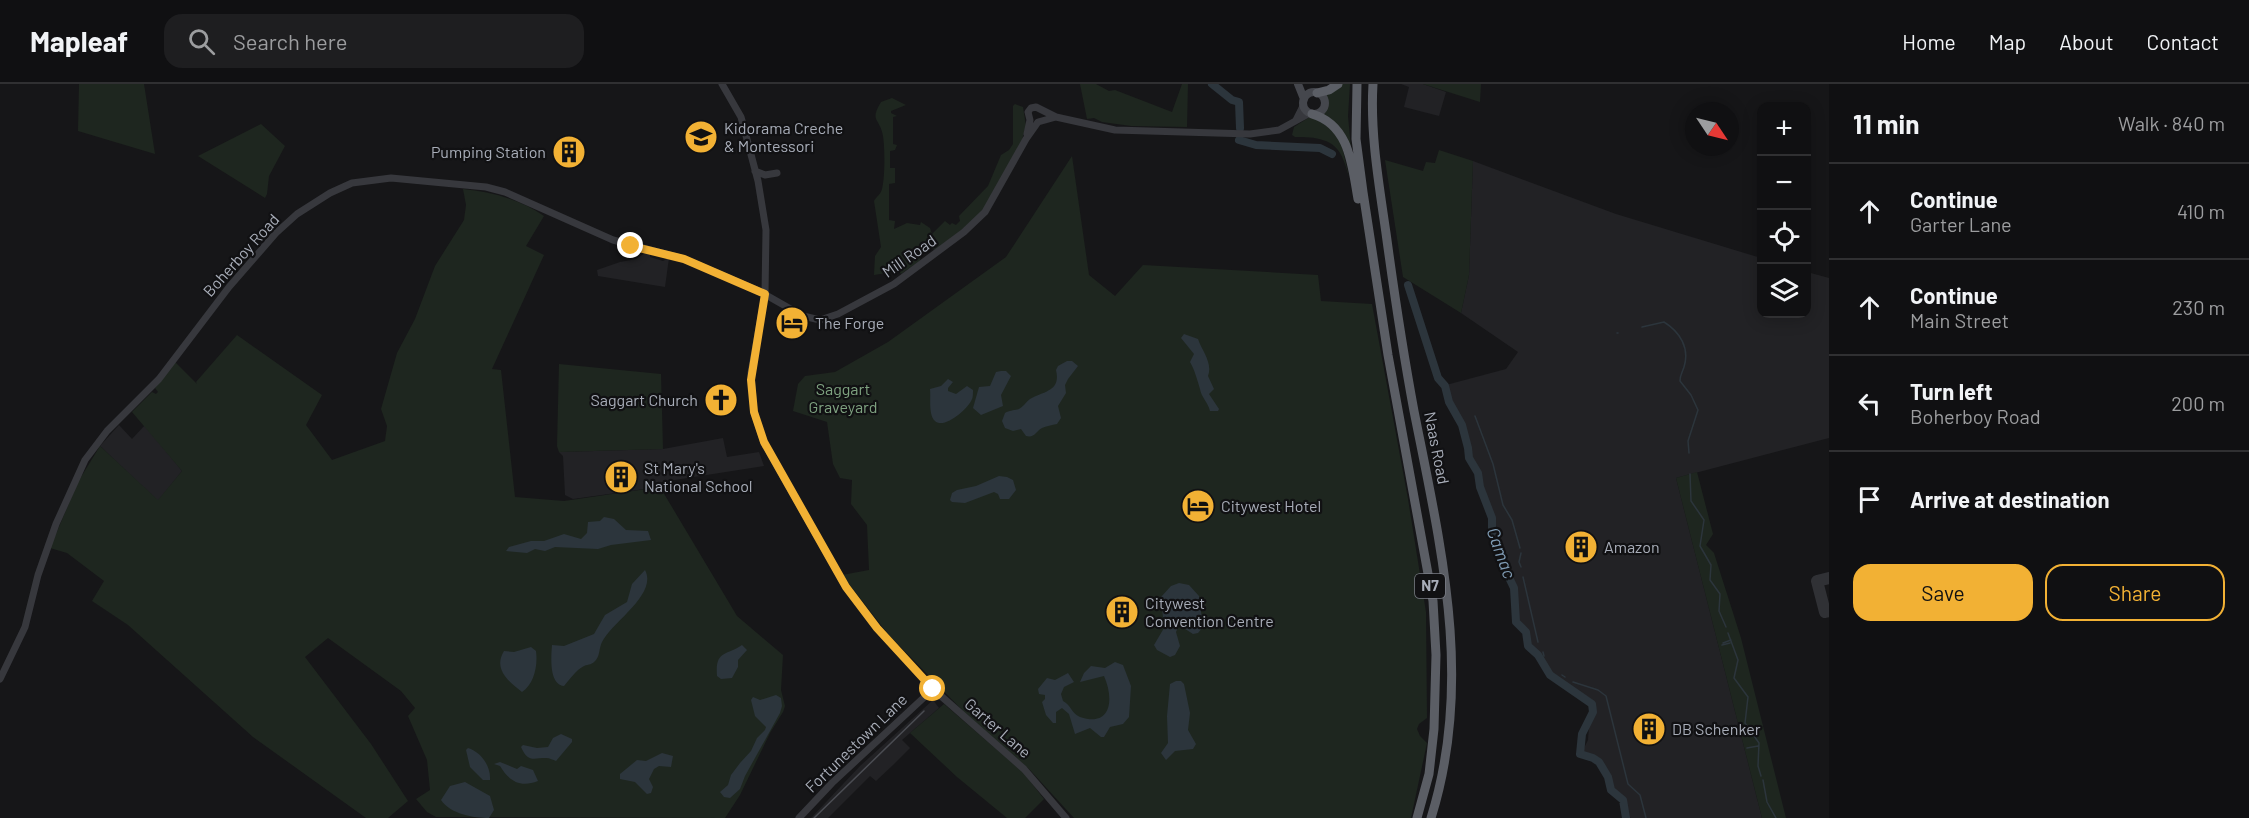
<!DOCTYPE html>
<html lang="en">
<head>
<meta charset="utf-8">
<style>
  :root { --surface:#101012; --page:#1e1e20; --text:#f1f3f6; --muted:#9c9d9f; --line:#303032; --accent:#f2b134 }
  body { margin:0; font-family:Barlow,sans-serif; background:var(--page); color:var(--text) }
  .controls { position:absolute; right:18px; top:18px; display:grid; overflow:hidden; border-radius:12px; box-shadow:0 3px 15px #0003 }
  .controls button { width:54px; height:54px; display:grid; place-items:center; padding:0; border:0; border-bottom:2px solid var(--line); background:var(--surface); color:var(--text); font:30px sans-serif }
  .compass { position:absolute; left:1685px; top:18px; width:54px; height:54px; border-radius:50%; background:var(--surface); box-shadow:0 3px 15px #0003; rotate:125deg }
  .stop { position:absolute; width:18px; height:18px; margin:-14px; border:4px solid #f2b134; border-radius:50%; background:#fff }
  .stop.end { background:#f2b134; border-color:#fff; box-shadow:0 2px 6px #0008 }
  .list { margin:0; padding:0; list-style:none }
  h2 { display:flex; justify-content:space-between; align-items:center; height:78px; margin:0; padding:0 24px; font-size:26px }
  h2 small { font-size:20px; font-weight:400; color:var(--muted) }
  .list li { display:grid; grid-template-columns:39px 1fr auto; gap:18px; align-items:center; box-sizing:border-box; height:96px; padding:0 24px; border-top:2px solid var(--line) }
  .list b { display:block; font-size:22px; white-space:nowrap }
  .list p { margin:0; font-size:20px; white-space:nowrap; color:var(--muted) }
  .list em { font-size:20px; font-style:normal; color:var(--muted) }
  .actions { display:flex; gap:12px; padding:18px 24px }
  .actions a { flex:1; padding:14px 0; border:2px solid var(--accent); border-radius:18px; text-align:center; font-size:21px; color:var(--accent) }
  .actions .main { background:var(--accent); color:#111 }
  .icon { flex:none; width:33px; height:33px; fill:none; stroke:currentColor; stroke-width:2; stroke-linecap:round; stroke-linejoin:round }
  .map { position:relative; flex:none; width:1829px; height:734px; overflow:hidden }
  header { display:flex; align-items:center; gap:36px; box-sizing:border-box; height:84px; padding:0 30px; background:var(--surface); border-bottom:2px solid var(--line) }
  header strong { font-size:28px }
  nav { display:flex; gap:33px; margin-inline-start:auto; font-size:21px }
  .search { width:420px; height:54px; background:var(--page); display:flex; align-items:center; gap:15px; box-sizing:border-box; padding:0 21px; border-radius:18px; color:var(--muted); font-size:22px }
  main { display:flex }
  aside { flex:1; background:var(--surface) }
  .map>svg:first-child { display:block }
  .built { fill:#222225 }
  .green { fill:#1e261f }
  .water { fill:#2c353c }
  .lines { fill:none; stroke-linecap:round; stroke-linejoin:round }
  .stream { stroke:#2c353c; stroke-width:1.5 }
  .river { stroke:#2c353c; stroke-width:8 }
  .taxiway { stroke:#303135; stroke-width:12 }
  .tertiary { stroke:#37383d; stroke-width:7 }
  .secondary { stroke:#45474d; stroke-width:8 }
  .trunk { stroke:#5b5e65; stroke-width:9 }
  .tram { stroke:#4a4c52; stroke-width:1.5 }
  .route { stroke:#f2b134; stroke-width:8 }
  .labels { text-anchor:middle; stroke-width:4.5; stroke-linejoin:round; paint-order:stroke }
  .shield { fill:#111113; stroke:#7b7e86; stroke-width:1.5 }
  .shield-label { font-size:15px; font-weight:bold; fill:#a8adb8 }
  .poi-label { font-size:16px; fill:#a8adb8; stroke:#111113; text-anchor:start }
  .street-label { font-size:16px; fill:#a8adb8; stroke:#111113 }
  .park-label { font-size:16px; fill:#7fa381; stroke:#111113 }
  .water-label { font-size:18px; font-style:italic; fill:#7f9bb3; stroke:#111113 }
</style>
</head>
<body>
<header>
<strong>Mapleaf</strong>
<div class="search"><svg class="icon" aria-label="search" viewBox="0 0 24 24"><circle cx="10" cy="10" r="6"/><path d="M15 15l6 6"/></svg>Search here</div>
<nav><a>Home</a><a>Map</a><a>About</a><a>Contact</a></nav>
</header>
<main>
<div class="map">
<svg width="1829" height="734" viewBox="0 0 1829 734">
  <rect width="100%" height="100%" fill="#161618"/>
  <!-- built -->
  <path class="built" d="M1401,0H1423L1446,8L1439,32L1404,23L1409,3Z
    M1473,77L1616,130L1761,174L1762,230H1806L1807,188L1829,194V354L1676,394L1762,734H1631L1627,732L1626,717L1612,702L1609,690L1601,678L1594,672L1582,668L1588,656L1589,642L1595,620L1591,615L1555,593L1531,560L1529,549L1517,534V508L1514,496L1507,483L1504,465L1494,449L1492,428L1482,403L1479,384L1471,375L1463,341L1453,324L1446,301L1506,285L1518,268L1461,229L1469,191Z
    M645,169L650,170V173L663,177L669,174L665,203L598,192L597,186L620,178L636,175Z
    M119,341L132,355L145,341L182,387L158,417L100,362Z
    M723,354L727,373L759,368L764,382L662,398L659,403L573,415L565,411L563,372L559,368L663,365Z
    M933,616L939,624L902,656L910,664L893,681L876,697L870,692L828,734H811L860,682Z"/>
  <!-- green -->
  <path class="green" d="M79,0H144L155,70L78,47Z
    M1080,0H1096L1109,7L1115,6L1172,28L1182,0H1188L1187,43L1131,42L1102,38L1094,34L1087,35Z
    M1339,0H1350L1348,32L1351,64L1322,31L1328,20L1325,11Z
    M1423,0H1481L1480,18Z
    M892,14L906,21L891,27V29L897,32L893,33V60L897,61L895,66L890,67V84H895V99L889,100V136L895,137L894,145L907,139L920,141L921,138L930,144L932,150L945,137L950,141L952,139L956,141L960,137L959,132L988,102L1001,71L1009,66L1013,60V22L1015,20L1023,23L1026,42L1022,56L983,126L976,135L935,166L926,162L921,164L920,177L901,190L899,187L874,191L875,172L881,163L874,117C876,113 881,110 882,105C885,94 885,64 883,52C880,34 869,38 881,18Z
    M1314,33L1335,48L1342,62L1349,93C1347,88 1346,81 1343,75C1335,54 1315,53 1295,53L1292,51L1294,43L1308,34Z
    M261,40L285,62L269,92L267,110L265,114L198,72Z
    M1439,66L1473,77L1469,191L1461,229L1403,193L1385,76L1423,87L1426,78L1435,79Z
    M1072,72L1089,191L1115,212L1143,181L1318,191L1321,217L1372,220L1408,415L1426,528L1427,634L1419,640L1417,645L1420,652L1427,659L1411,734H1074L1030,686L964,628L888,550L842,491L869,486L867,441L851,420L852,396L840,394L833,380L827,338L793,327L798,300L805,292L835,288L888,258L1006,173Z
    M463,105C491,108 520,115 544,132L526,162L544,171L492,285L501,286L515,413L564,417L660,403L737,532L783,571L781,606L785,622L783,628L770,649L740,711L725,734L436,733L427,728L416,715L430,706L427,676L408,632L415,624L401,607L328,554L305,573L371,660L408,717L388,734H366L253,653L128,541L92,517L104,497L67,469L50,464L78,398L100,362L158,416L182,387L132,328L152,308L156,310L158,308L155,304L175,278L197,300L196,298L237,251L322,311L306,341L332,376L385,357L387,342L381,325L397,269L415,235L435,182L464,136L466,121Z
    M559,280L661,290L663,365L559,368L557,362Z
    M1697,388L1713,450L1706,461L1714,469L1741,554L1786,734H1762L1676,394Z
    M944,620L1023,688L1044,715L1025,734H1007L957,693L910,649Z"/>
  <!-- water -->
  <path class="water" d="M1184,250L1198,255C1202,267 1213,279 1208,292L1214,305L1209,310L1219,325L1218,327H1210C1208,318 1201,313 1200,305C1197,295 1195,287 1190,278L1194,270L1181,254Z
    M1067,277H1072L1078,282L1068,295L1065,301L1066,309L1058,322L1061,334L1057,340C1052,341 1046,342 1042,344C1035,348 1035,354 1026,352L1021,345L1013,347L1005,344L1002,337L1005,329C1010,326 1013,327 1019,325C1023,323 1026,318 1030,315C1045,307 1061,307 1056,286L1058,282Z
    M1001,287H1006L1011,292L1001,311L1003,322L981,331L973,324L979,303L990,302L996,288Z
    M948,295L953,298L948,304V307L956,310L967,302L973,306C973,308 973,314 972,315C969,324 944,346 935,337C928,331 931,313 930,305L941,302Z
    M999,392L1007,393L1013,396L1016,406L1009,415H1000L998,410L994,408L965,419L952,418L950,416L952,409L957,406L976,402Z
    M604,433L614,435L626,446L648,447L651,456L611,461L598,465L555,463L545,467L535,465L527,469L506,467L509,463L531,457H544L564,450L581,455L587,449L588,438L600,437Z
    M645,486C658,510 612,538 602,558C599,564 600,571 596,576C592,581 589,580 584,582C576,586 570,595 564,602C549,601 551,573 552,561L564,562L594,550L605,531L627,518L632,500Z
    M1179,499L1189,501L1199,512L1203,543L1198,549L1193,550L1179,541L1176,548L1180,562L1175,571L1170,573L1157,566L1154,561L1164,544L1161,513L1171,502Z
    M742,561L747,566L738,576V583L732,594L721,595L717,592C715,566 726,572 742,561Z
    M531,563L536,567C538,582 534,600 522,608C508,597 493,585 504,567L514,568Z
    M1115,578L1123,581L1131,602L1129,633L1123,640L1110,643L1104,653H1101L1090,644L1075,650L1069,630L1062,624L1056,628V639H1053L1046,631L1042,618L1045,615V611L1039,610L1038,605L1047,594L1055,596L1068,589L1074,598L1064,603L1061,610L1063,617C1071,621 1072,630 1080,633C1112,644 1114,614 1104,592L1080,598L1084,589L1091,582L1105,584Z
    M1176,597H1181L1184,600L1190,629L1188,646L1196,660L1193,665L1175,667L1166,676L1161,669L1168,659L1167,632L1170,600Z
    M776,611L781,614L782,622L780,629L745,692L740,705L730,714L724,713L720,708L728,701L731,691L740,679L751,667L757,654L765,646L766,643L755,632L751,616L753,613L760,616Z
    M561,650L572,655V658L556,677C553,676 550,674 546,674C533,674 528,679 521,663L523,661L537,664L548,663L553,654Z
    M468,664C481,668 491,682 490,696H483L470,683L466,666Z
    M662,669L673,672L671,683L659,682L654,685L649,695L653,703L651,709L647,710L635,698L620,695V690L637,676L646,677Z
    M500,678L517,685L521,682L533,686L538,697C520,704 509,697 500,682L494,680Z
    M465,698L490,712L494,726L489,734C474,734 450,730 441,716L450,702Z"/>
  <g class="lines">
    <!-- stream -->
    <path class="stream" d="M1642,243L1664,238C1680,248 1690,264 1684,283C1682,289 1680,291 1680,297L1691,311L1698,326L1688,357L1689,369
      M1617,249H1618
      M1475,332L1493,380L1503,421L1512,436L1520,464
      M1690,390L1691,417L1704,436L1700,462L1711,481L1710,496L1720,510L1719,527L1726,543
      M1521,483L1519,478L1521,469
      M1523,493L1538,558
      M1728,549L1738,576L1734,594L1748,613L1745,639L1759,659L1758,682L1761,692
      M1723,559L1731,556
      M1722,561L1730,559
      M1543,568L1544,572
      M1562,591L1565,593
      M1573,598L1598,606L1606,612L1628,700L1640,711L1646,734
      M1747,664L1758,662
      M1763,696L1767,718L1776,734"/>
    <!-- river -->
    <path class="river" d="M1212,0L1232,16L1239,18L1240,44
      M1239,56L1256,61L1320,64L1332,70
      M1408,201L1438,294L1445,302L1449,318L1462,341L1468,364L1469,374L1478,389L1480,403L1492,434V451L1499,463L1504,483L1514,504L1516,538L1526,548L1528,562L1538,571L1550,591L1592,620L1593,628L1582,650L1580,670L1593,674L1599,678L1608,693L1611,706L1623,716L1626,734"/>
    <!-- taxiway -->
    <path class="taxiway" d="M1829,494L1817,497L1825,528L1829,527"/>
    <!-- tertiary -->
    <path class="tertiary" d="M722,0L741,33L744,44L758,97L766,146L765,210L751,289L754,328L764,359L846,503L877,544L933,605L1024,685L1066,734
      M1296,36L1303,22
      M1027,50L1030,36L1028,28L1031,24L1036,23L1056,33L1115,46L1250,50L1279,46L1310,29
      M755,87L765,91L777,89
      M0,595L25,543L38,491L56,440L85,376L107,347L159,295L229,203L276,149L297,130L330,109L352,99L391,94L486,103L505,108L613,156L684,175L759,207L803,232L820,236L838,230L894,200L964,148L985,128L1026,55L1038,38L1056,33
      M799,734L832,699L933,605"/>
    <!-- secondary -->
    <path class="secondary" d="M1298,0L1304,15
      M1303 19a11 11 0 1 1 22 0a11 11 0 1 1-22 0Z"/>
    <!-- trunk -->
    <path class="trunk" d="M1357,0L1356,55L1363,108L1388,271L1433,517L1436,571L1434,645L1429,690L1417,734
      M1373,0C1370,50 1379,100 1386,149C1394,208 1403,268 1414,327C1441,463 1474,597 1431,734
      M1317,9L1329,6L1338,0
      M1312,30C1350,41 1352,82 1358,115"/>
    <!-- tram -->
    <path class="tram" d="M814,734L924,627"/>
  </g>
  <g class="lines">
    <!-- route -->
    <path class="route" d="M631,162L684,175L765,210L751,296L754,328L764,358L846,503L877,544L933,605"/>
  </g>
  <!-- icons -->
  <defs>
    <g id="school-disc" transform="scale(1.725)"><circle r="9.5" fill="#f2b134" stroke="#111113"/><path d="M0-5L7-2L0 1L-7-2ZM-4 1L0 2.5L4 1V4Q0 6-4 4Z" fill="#111"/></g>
    <g id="building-disc" transform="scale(1.725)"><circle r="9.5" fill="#f2b134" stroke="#111113"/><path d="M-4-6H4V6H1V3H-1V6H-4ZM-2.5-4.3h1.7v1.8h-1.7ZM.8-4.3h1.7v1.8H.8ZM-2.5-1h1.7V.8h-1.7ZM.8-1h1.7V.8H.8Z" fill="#111"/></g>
    <g id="hotel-disc" transform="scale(1.725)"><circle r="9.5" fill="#f2b134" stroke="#111113"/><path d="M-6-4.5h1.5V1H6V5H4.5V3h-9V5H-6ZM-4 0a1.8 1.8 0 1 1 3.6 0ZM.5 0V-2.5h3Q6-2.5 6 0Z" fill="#111"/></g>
    <g id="church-disc" transform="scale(1.725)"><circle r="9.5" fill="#f2b134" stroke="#111113"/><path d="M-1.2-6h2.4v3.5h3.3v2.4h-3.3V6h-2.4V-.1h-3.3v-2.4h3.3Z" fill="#111"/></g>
  </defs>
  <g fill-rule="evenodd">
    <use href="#school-disc" x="701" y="53"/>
    <use href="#building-disc" x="569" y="68"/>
    <use href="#hotel-disc" x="792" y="239"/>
    <use href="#church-disc" x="721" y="316"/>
    <use href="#building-disc" x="621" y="393"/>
    <use href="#hotel-disc" x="1198" y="422"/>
    <use href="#building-disc" x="1581" y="463"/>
    <use href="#building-disc" x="1122" y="528"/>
    <use href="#building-disc" x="1649" y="645"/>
  </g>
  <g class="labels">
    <!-- shield labels -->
    <rect class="shield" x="1415" y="490" width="30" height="24" rx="4.5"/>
    <g class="shield-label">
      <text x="1430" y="507">N7</text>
    </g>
    <!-- poi labels -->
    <g class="poi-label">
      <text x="724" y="50">Kidorama Creche<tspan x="724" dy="18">&amp; Montessori</tspan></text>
      <text x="546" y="74" text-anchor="end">Pumping Station</text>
      <text x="815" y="245">The Forge</text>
      <text x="698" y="322" text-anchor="end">Saggart Church</text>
      <text x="644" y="390">St Mary's<tspan x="644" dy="18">National School</tspan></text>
      <text x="1221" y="428">Citywest Hotel</text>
      <text x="1604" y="469">Amazon</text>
      <text x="1145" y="525">Citywest<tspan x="1145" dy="18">Convention Centre</tspan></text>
      <text x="1672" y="651">DB Schenker</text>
    </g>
    <!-- street labels -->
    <g class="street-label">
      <text transform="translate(241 171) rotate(-48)" y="6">Boherboy Road</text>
      <text transform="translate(909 172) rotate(-35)" y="6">Mill Road</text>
      <text transform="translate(1437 364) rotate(79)" y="6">Naas Road</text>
      <text transform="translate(998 644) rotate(41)" y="6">Garter Lane</text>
      <text transform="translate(856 659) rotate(-44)" y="6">Fortunestown Lane</text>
    </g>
    <!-- park labels -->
    <g class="park-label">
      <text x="843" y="311">Saggart<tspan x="843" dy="18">Graveyard</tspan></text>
    </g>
    <!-- water labels -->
    <g class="water-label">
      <text transform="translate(1501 469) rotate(70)" y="6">Camac</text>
    </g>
  </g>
</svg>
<div class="controls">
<button>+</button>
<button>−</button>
<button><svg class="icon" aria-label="locate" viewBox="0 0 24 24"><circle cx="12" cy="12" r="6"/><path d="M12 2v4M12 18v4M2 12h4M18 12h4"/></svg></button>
<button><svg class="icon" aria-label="layers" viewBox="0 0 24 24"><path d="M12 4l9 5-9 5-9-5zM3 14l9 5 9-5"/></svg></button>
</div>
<svg class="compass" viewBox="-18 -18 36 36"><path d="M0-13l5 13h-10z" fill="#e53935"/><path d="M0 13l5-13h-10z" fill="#9c9d9f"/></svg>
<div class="stop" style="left:933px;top:605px"></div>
<div class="stop end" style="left:631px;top:162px"></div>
</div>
<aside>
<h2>11 min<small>Walk · 840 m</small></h2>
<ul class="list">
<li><svg class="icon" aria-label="ahead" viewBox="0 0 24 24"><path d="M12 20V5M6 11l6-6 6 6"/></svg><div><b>Continue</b><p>Garter Lane</p></div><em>410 m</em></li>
<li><svg class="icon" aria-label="ahead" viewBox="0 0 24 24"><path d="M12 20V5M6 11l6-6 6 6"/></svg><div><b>Continue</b><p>Main Street</p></div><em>230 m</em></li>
<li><svg class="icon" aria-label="left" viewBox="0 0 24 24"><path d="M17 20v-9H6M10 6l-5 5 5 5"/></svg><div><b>Turn left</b><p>Boherboy Road</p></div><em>200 m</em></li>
<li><svg class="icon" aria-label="arrive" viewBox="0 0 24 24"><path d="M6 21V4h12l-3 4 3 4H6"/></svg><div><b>Arrive at destination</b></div></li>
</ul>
<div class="actions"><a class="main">Save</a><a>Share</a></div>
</aside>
</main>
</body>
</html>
